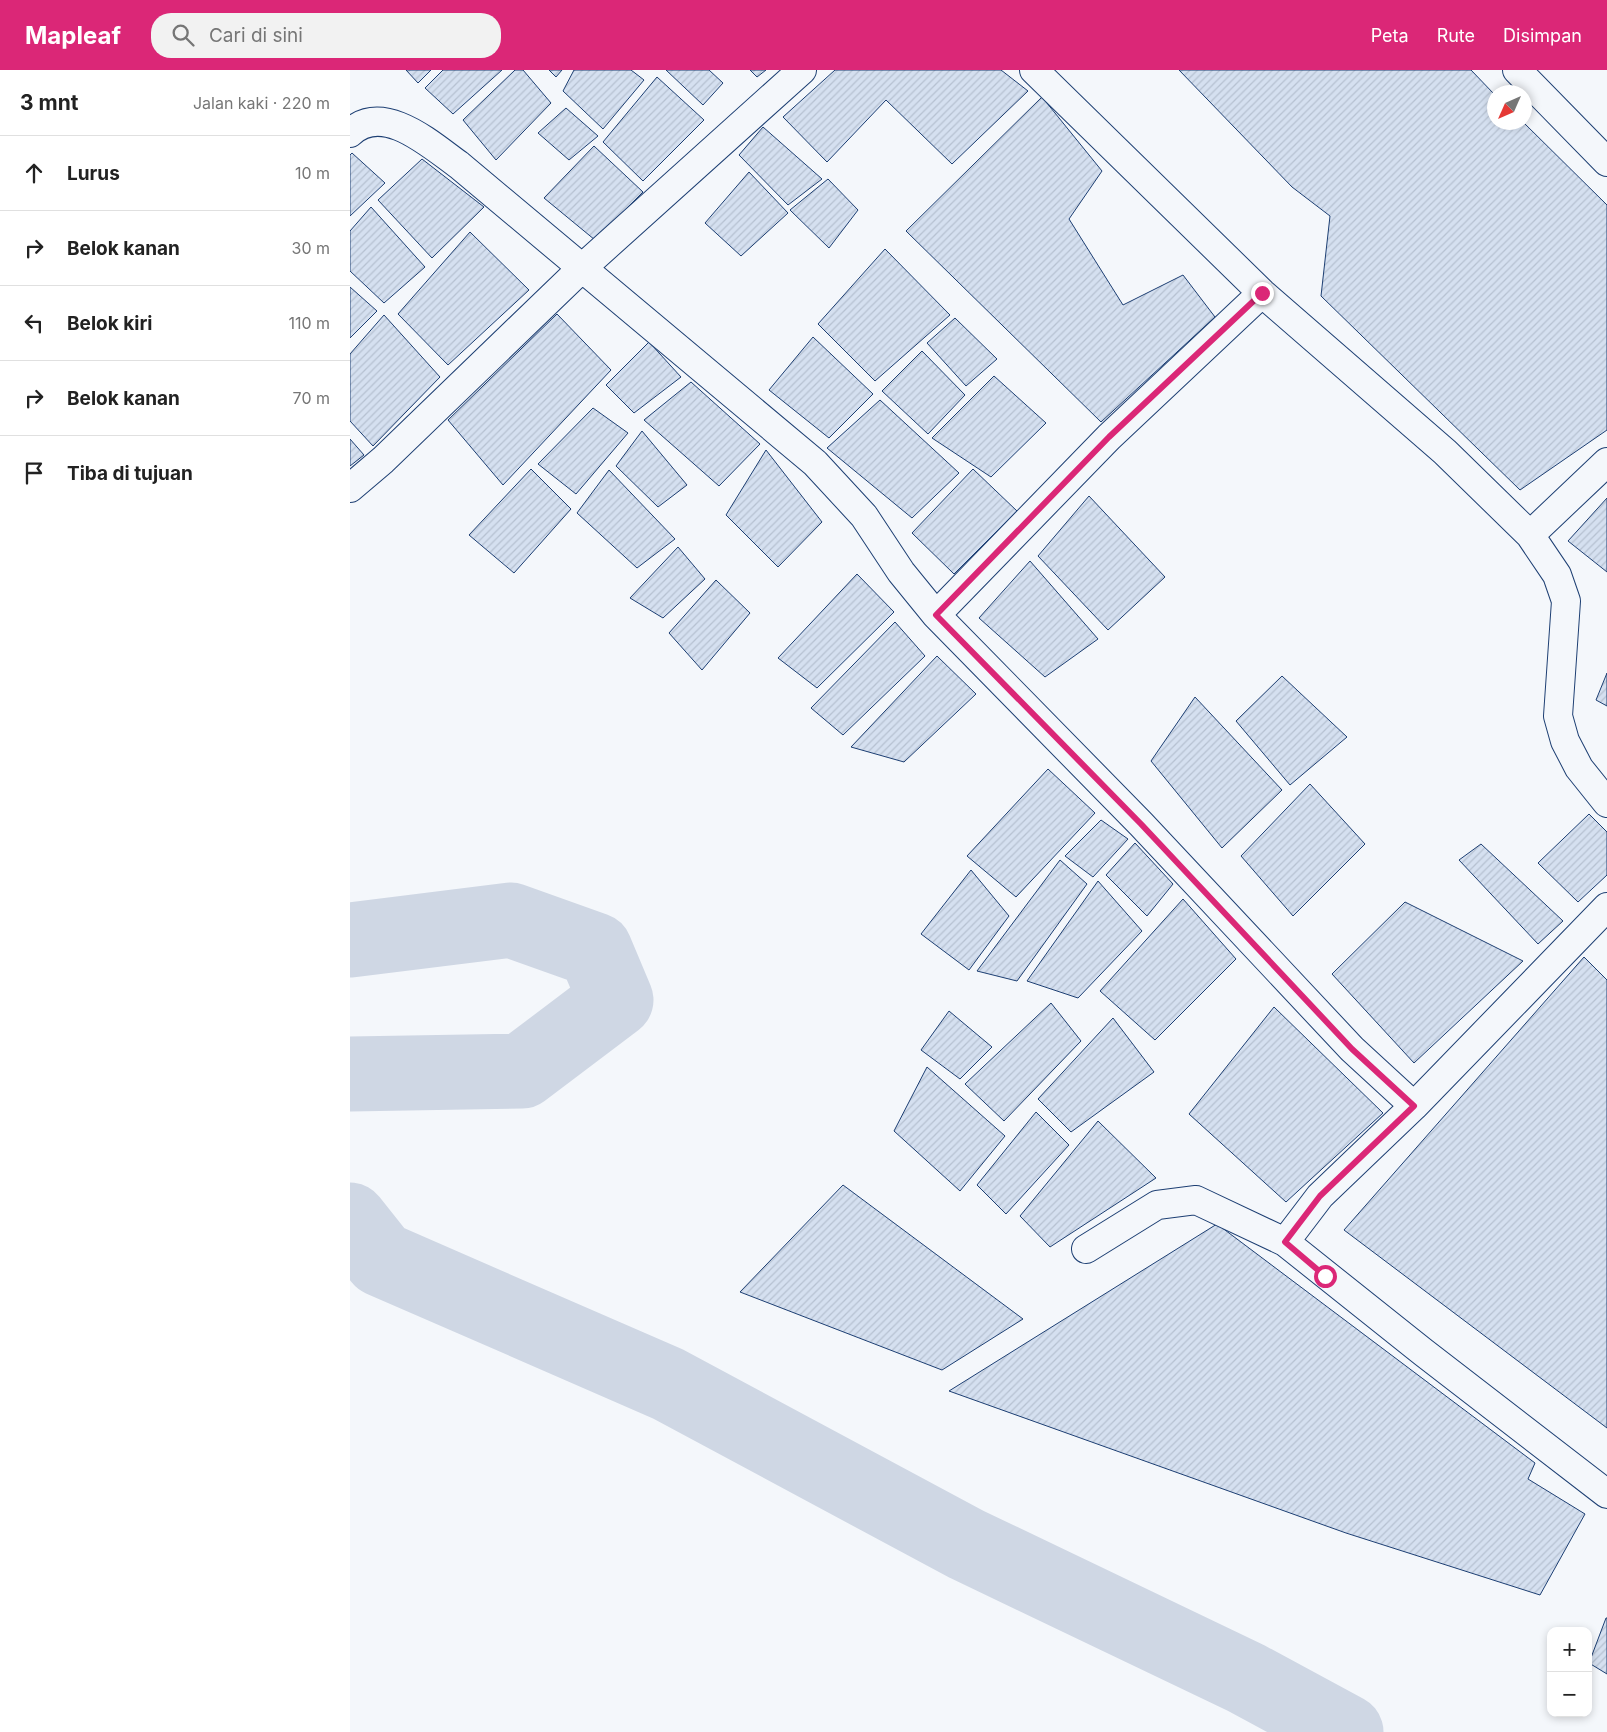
<!DOCTYPE html>
<html lang="id">
<head>
<meta charset="utf-8">
<style>
  :root { --surface:#fff; --page:#f2f2f2; --text:#222; --muted:#767676; --line:#e0e0e0; --accent:#db2777 }
  body { margin:0; font-family:Inter,sans-serif; background:var(--page); color:var(--text) }
  .controls { position:absolute; right:15px; bottom:15px; display:grid; overflow:hidden; border-radius:10px; box-shadow:0 2px 8px #0003 }
  .controls button { width:45px; height:45px; display:grid; place-items:center; padding:0; border:0; border-bottom:1px solid var(--line); background:var(--surface); color:var(--text); font:25px sans-serif }
  .compass { position:absolute; left:1137px; top:15px; width:45px; height:45px; border-radius:50%; background:var(--surface); box-shadow:0 2px 8px #0003; rotate:225deg }
  .stop { position:absolute; width:15px; height:15px; margin:-11px; border:4px solid #db2777; border-radius:50%; background:#fff }
  .stop.end { background:#db2777; border-color:#fff; box-shadow:0 1px 5px #0008 }
  .list { margin:0; padding:0; list-style:none }
  h2 { display:flex; justify-content:space-between; align-items:center; height:65px; margin:0; padding:0 20px; font-size:21px }
  h2 small { font-size:16px; font-weight:400; color:var(--muted) }
  .list li { display:grid; grid-template-columns:32px 1fr auto; gap:15px; align-items:center; box-sizing:border-box; height:75px; padding:0 20px; border-top:1px solid var(--line) }
  .list b { display:block; font-size:19px; white-space:nowrap }
  .list em { font-size:16px; font-style:normal; color:var(--muted) }
  .icon { flex:none; width:28px; height:28px; fill:none; stroke:currentColor; stroke-width:2; stroke-linecap:round; stroke-linejoin:round }
  .map { position:relative; flex:none; width:1257px; height:1662px; overflow:hidden }
  header { display:flex; align-items:center; gap:30px; box-sizing:border-box; height:70px; padding:0 25px; background:var(--accent); color:#fff }
  header strong { font-size:24px }
  nav { display:flex; gap:28px; margin-inline-start:auto; font-size:18px }
  .search { width:350px; height:45px; background:var(--page); display:flex; align-items:center; gap:12px; box-sizing:border-box; padding:0 18px; border-radius:20px; color:var(--muted); font-size:19px }
  main { display:flex }
  aside { flex:1; background:var(--surface) }
  .map>svg:first-child { display:block }
  .lines { fill:none; stroke-linecap:round; stroke-linejoin:round }
  .river { stroke:#cfd7e4; stroke-width:75 }
  .building { fill:url(#building-hatch); stroke:#1d3f73 }
  .street-casing { stroke:#1d3f73; stroke-width:30 }
  .secondary-casing { stroke:#1d3f73; stroke-width:30 }
  .street { stroke:#f4f7fb; stroke-width:28 }
  .secondary { stroke:#f4f7fb; stroke-width:28 }
  .route { stroke:#db2777; stroke-width:6 }
</style>
</head>
<body>
<header>
<strong>Mapleaf</strong>
<div class="search"><svg class="icon" aria-label="search" viewBox="0 0 24 24"><circle cx="10" cy="10" r="6"/><path d="M15 15l6 6"/></svg>Cari di sini</div>
<nav><a>Peta</a><a>Rute</a><a>Disimpan</a></nav>
</header>
<main>
<aside>
<h2>3 mnt<small>Jalan kaki · 220 m</small></h2>
<ul class="list">
<li><svg class="icon" aria-label="ahead" viewBox="0 0 24 24"><path d="M12 20V5M6 11l6-6 6 6"/></svg><div><b>Lurus</b></div><em>10 m</em></li>
<li><svg class="icon" aria-label="right" viewBox="0 0 24 24"><path d="M7 20v-9h11M14 6l5 5-5 5"/></svg><div><b>Belok kanan</b></div><em>30 m</em></li>
<li><svg class="icon" aria-label="left" viewBox="0 0 24 24"><path d="M17 20v-9H6M10 6l-5 5 5 5"/></svg><div><b>Belok kiri</b></div><em>110 m</em></li>
<li><svg class="icon" aria-label="right" viewBox="0 0 24 24"><path d="M7 20v-9h11M14 6l5 5-5 5"/></svg><div><b>Belok kanan</b></div><em>70 m</em></li>
<li><svg class="icon" aria-label="arrive" viewBox="0 0 24 24"><path d="M6 21V4h12l-3 4 3 4H6"/></svg><div><b>Tiba di tujuan</b></div></li>
</ul>
</aside>
<div class="map">
<svg width="1257" height="1662" viewBox="0 0 1257 1662">
  <defs>
    <pattern id="building-hatch" width="6" height="6" patternUnits="userSpaceOnUse" patternTransform="scale(1.25)"><rect width="6" height="6" fill="#d5e0f0"/><path d="M-1 1l2-2M0 6l6-6M5 7l2-2" fill="none" stroke="#b6c1d1"/></pattern>
  </defs>
  <rect width="100%" height="100%" fill="#f4f7fb"/>
  <g class="lines">
    <!-- river -->
    <path class="river" d="M0,870L161,850L245,880L266,930L172,1001L0,1004
      M0,1150L31,1189L318,1314L616,1474L896,1608L996,1662"/>
  </g>
  <!-- building -->
  <path class="building" d="M56,0H81L68,13Z
    M93,0H152L103,44L75,18Z
    M165,0H173L201,33L146,90L113,50Z
    M199,0H212L206,7Z
    M224,0H281L294,10L253,59L213,21Z
    M316,0H359L373,13L353,35Z
    M400,0H416L407,7Z
    M485,0H651L678,21L602,94L536,30L477,92L433,47Z
    M829,0H1121L1144,24V52H1173L1257,135V360L1170,420L971,226L980,146L942,117Z
    M307,7L354,50L293,111L253,72Z
    M692,27L752,101L719,149L773,235L833,205L865,247L751,352L556,161Z
    M216,38L248,66L219,90L188,63Z
    M413,57L472,109L438,135L389,85Z
    M244,76L293,122L245,170L194,128Z
    M2,83L35,113L0,146V85Z
    M72,89L134,137L82,188L28,130Z
    M399,102L438,143L391,186L355,153Z
    M478,109L508,140L479,178L440,140Z
    M21,137L75,197L34,233L0,201V161Z
    M120,162L179,220L98,295L48,244Z
    M535,179L600,245L525,311L468,254Z
    M0,217L27,241L0,268Z
    M207,244L261,300L153,415L98,350Z
    M34,245L90,307L23,376L0,351V284Z
    M605,248L647,289L616,316L577,273Z
    M463,267L523,324L479,368L419,320Z
    M299,272L331,307L284,343L256,315Z
    M572,281L615,325L578,364L532,321Z
    M644,306L696,353L641,407L582,368Z
    M341,312L410,374L369,416L294,350Z
    M530,330L609,403L562,448L477,378Z
    M243,338L278,363L226,424L188,394Z
    M292,361L337,415L308,437L266,396Z
    M0,369L14,385L0,396Z
    M416,380L472,452L428,497L376,445Z
    M181,399L221,439L164,503L119,465Z
    M623,399L667,441L604,504L562,463Z
    M259,400L325,469L287,498L227,443Z
    M739,426L815,507L758,560L688,486Z
    M1257,428V502L1218,471Z
    M328,477L355,509L313,548L280,528Z
    M680,491L748,569L695,607L629,548Z
    M507,504L544,542L467,618L428,588Z
    M366,510L400,543L352,600L319,563Z
    M545,552L575,586L493,665L461,638Z
    M587,586L626,624L554,692L501,677Z
    M1257,603V636L1246,630Z
    M932,606L997,667L940,715L886,651Z
    M845,627L932,720L872,778L801,691Z
    M698,699L745,743L666,827L617,786Z
    M960,714L1015,774L943,846L891,786Z
    M1239,744L1257,762V805L1228,832L1188,793Z
    M751,750L778,769L743,807L715,786Z
    M785,773L823,814L797,846L756,805Z
    M1131,774L1213,851L1188,874L1109,790Z
    M710,790L737,814L667,911L627,901Z
    M621,800L659,846L619,900L571,864Z
    M748,811L792,861L728,928L677,911Z
    M833,829L886,889L805,970L750,921Z
    M1055,832L1173,891L1064,993L982,904Z
    M1234,887L1257,910V1358L994,1160Z
    M701,933L731,971L654,1051L615,1014Z
    M924,937L1033,1043L936,1132L839,1044Z
    M599,941L642,977L610,1009L571,980Z
    M763,948L804,1002L721,1062L688,1029Z
    M577,997L655,1066L610,1121L544,1061Z
    M686,1042L719,1075L656,1144L627,1115Z
    M748,1051L806,1108L700,1177L670,1146Z
    M493,1115L673,1249L592,1300L390,1222Z
    M867,1154L1185,1393L1178,1409L1235,1444L1190,1525L996,1463L599,1321Z
    M1256,1548H1257V1604L1239,1593Z"/>
  <g class="lines">
    <!-- street casing -->
    <g class="street-casing">
      <path id="street" d="M684,0L912,223L1095,382L1180,465L1257,392
        M0,63C33,31 81,75 109,95L465,393L514,446L551,502L586,545L791,754L1002,979L1064,1036L1257,837
        M0,418L33,390L232,198L452,0
        M1180,465L1207,505L1216,531L1208,646L1215,671L1229,698L1257,733
        M586,545L759,367L912,223
        M935,1172L970,1126L1064,1036
        M736,1179L807,1135L846,1130L935,1172L1073,1282L1257,1424"/>
    </g>
    <!-- secondary casing -->
    <g class="secondary-casing">
      <path id="secondary" d="M1167,0L1257,92"/>
    </g>
    <!-- street -->
    <use href="#street" class="street"/>
    <!-- secondary -->
    <use href="#secondary" class="secondary"/>
  </g>
  <g class="lines">
    <!-- route -->
    <path class="route" d="M912,223L759,367L586,545L791,754L1002,979L1064,1036L970,1126L935,1172L975,1206"/>
  </g>
</svg>
<div class="controls">
<button>+</button>
<button>−</button>
</div>
<svg class="compass" viewBox="-18 -18 36 36"><path d="M0-13l5 13h-10z" fill="#e53935"/><path d="M0 13l5-13h-10z" fill="#767676"/></svg>
<div class="stop" style="left:975px;top:1206px"></div>
<div class="stop end" style="left:912px;top:223px"></div>
</div>
</main>
</body>
</html>
